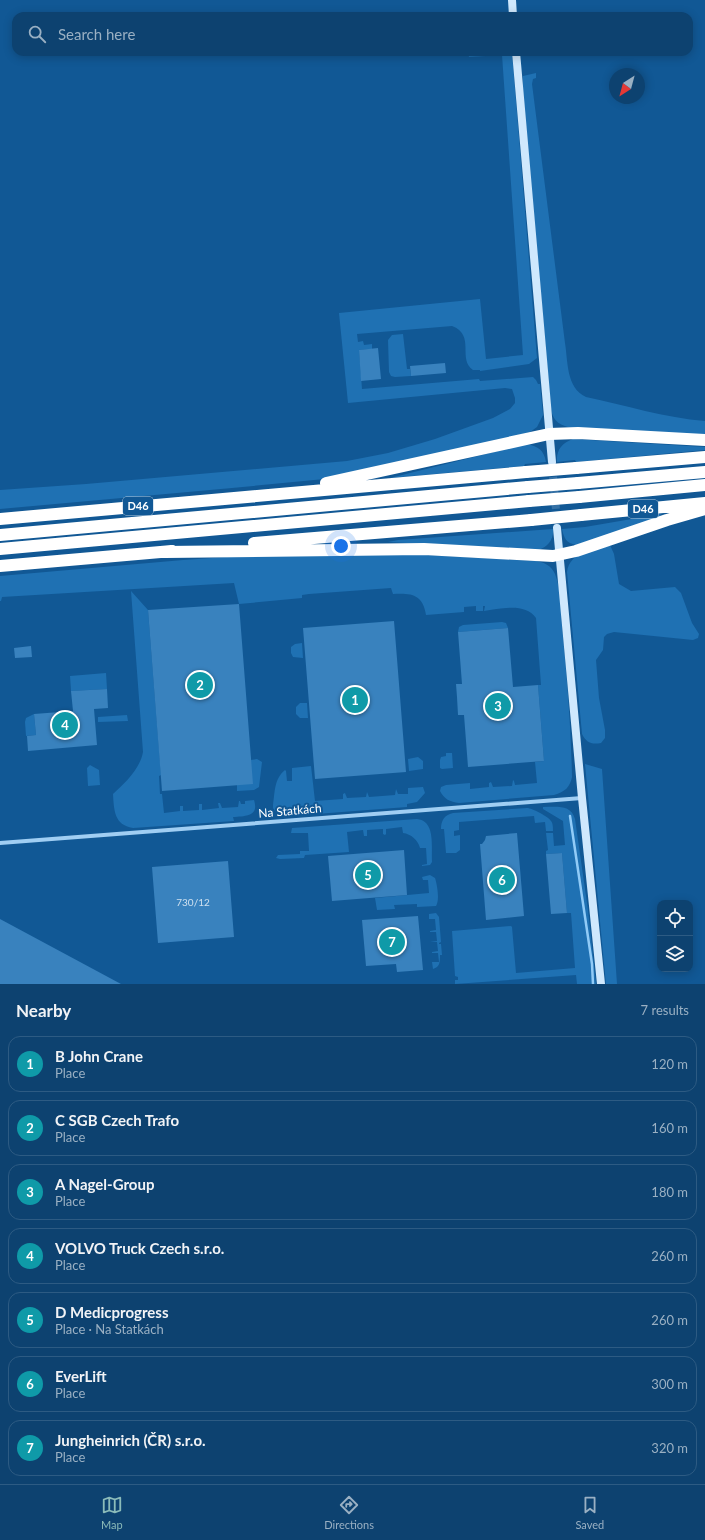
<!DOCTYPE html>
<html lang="en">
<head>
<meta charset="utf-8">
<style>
  :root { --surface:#0d4270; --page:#164975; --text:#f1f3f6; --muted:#9ab0c3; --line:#2d5b83; --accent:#8bbbb9 }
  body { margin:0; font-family:Lato,sans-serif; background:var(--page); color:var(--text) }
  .controls { position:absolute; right:12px; bottom:12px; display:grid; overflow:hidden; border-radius:8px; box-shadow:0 2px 10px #0003 }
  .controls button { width:36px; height:36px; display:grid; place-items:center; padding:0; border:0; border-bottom:1px solid var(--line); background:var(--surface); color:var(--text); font:20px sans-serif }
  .compass { position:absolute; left:609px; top:68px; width:36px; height:36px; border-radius:50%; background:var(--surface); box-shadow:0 2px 10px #0003; rotate:216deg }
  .you { position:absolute; left:341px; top:546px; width:14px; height:14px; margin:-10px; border:3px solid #fff; border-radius:50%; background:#1a73e8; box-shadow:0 0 0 6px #1a73e833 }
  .badge { display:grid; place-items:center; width:26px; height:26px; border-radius:50%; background:var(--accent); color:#fff; font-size:13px; font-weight:700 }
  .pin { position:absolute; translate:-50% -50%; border:2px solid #fff; box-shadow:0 1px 4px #0006 }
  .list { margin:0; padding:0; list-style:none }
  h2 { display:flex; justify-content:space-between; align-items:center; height:52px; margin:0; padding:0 16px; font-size:17px }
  h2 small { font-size:13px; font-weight:400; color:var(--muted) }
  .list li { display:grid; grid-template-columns:26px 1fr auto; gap:12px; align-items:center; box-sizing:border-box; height:56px; margin:0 8px 8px; padding:0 8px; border:1px solid var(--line); border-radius:12px }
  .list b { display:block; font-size:15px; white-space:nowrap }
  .list p { margin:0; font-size:13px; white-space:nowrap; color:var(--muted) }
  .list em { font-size:13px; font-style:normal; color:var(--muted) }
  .icon { flex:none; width:22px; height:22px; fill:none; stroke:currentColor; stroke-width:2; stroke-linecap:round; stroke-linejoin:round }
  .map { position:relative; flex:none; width:705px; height:984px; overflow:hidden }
  .search { position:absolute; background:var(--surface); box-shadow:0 2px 10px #0003; left:12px; right:12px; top:12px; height:44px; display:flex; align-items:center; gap:10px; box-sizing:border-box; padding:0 14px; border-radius:12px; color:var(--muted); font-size:15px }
  .sheet { height:500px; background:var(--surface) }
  nav { display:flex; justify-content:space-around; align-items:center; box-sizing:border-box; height:56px; border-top:1px solid var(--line); background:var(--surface); font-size:11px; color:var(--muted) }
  nav a { display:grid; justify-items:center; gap:2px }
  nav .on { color:var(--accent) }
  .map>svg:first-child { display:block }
  .green { fill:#1f71b3 }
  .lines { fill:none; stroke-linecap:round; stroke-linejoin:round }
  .stream { stroke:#91cbf7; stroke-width:2.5 }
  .building { fill:#3982be }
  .secondary-tunnel { stroke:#3571a5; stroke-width:8; stroke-dasharray:8 4; stroke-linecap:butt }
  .street { stroke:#a0cef3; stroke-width:4 }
  .secondary { stroke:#cfe8fd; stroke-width:8 }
  .highway { stroke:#fff; stroke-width:12 }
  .highway-bridge { stroke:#fff; stroke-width:12 }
  .labels { text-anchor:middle; stroke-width:4; stroke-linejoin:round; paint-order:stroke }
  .number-label { font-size:10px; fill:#cee0ef }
  .shield { fill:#115895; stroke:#b8cddf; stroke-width:1 }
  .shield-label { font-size:11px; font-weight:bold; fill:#fff }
  .street-label { font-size:12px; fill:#fff; stroke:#115895 }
</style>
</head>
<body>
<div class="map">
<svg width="705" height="984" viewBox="0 0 705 984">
  <rect width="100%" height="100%" fill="#115895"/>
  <!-- green -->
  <path class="green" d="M468,52H488V54L494,52H512L537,358L529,364L480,371V370H473C457,359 476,335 452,326L357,334L358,342L363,341L364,345L372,344V349L359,350L362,389L479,379L480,381L533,377L536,380L538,384H540L543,415L537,427L530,432L483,444L335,478L232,488L0,509V490L86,484L347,461L388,453L435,439L493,418L510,409L515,403V398L512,389L505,388L348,403L339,313L480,299L486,359L523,355L502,55L469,57Z
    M536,73V78L533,79L532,84L565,343C568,361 566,388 586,397C625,405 665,418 705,421V436L573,428C561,426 553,422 551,409L523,93V76Z
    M403,334L407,369H410L411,376L395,377L391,376L389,372L388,340L392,335Z
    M573,439L705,447V450L576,462L575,460L557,462C556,450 562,443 573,439Z
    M526,444C538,446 544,450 546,462L525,464L524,466L390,478Z
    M661,514L658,519L576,545C566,543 564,538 562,529L585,527Z
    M553,529C554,539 548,547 538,550L388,542L398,540Z
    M610,545L614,554L619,584L631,591L675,587L681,593L692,623L699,634L698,638L693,640L614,632L607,634L604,637L603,650L596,660L599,698L605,730V738L601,743C591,745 586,742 582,734L567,572C570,551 593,550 610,545Z
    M270,554L426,555L536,561C545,563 551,565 555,574C561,588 561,611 562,626C567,676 571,726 572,777C570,787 565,792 554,795L459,803C450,802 444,799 440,791L441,787L446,785L470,783V789L489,787V783L491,782L493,787L512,786L513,780L514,781L515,785L537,783L535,762L544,761L538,685H541L536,618C525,602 500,609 484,611L485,606H483V611H476V606L464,607V612L426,615C423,594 411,593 393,594L391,588L309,594L302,595V598L239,604L234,583L2,597L1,601H0V576L183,560Z
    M131,591L148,610L161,775L159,776L160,794H162L164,813L180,811V806H183V811L199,810V804H202V810L219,808L218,803H220L222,808L238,807L239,801H240L241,804H245V801L254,800C259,816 247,816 233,817L234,821L133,828C114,825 114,810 113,794C125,783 140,769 143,752Z
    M502,622L506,623L508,628L458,632L459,627L463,625Z
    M302,643L303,658L293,657L291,653V647L295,644Z
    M106,673L107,689L71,691L70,676Z
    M300,703H307L308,718H300L296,714V707Z
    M34,714L36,735L26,736L25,722L26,718Z
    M127,715L128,721L98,722V717Z
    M446,753H452L453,768L442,769L440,768V760L441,757L446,756Z
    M418,757L423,761V769L409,771L408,759Z
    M257,759L262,762L259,787L254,790L237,791V785L251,760Z
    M585,764L602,769L617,984H606Z
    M90,765L99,770L100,785L88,786L87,768Z
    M311,766L315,801L343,799V794L345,793L347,798L366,797L367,792L369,797L395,795L396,789L398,794H408V788L423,787L425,793L417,802L407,804V807L290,816C282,816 277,815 273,808V805C275,792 274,779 285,770L286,771L287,781H292V768Z
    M543,807C556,807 571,804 575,819L588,910L596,984H577L576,975L455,984V980H458V977L455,976L452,931L511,926L512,927L516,973L575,968L571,913H567L562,853L546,854V851L548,850L546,833H553L554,846L565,845L563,821L543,809Z
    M527,808C532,808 549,817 551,821C553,823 553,828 553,831H546L545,822L535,823L534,816L459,822V830L454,831V836L460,835V850L456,853H446L444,829H441C441,821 444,815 453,813Z
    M417,819C436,821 431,847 432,862L430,865L422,866V865L427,864L426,848H420C418,840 411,834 403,833L402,827L386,829V834L385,835L383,834V829L367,830V836H364L363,830L347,832L349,852L305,855L304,858L280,859L276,858L278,855L300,854V851H309L308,833H291L292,828Z
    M430,875L435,878C437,884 440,900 436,906L417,907V904L394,905L395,909L377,910L375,898L429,893L428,880H423L422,877Z
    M436,913L439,917L441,942L439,943V944H441L442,955H440C440,962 440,967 433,969L432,962H439L438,953H432V952L438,951L437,942L430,941H437L436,932H430V931L436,930L435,919H429V914Z"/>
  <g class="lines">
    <!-- stream -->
    <path class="stream" d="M570,816L592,964L593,984"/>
  </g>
  <!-- building -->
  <path class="building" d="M378,348L381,379L361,381L359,350Z
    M445,363L446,373L411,376L410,366Z
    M239,604L253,784L162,791L148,610Z
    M394,621L406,772L315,779L303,628Z
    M508,628L513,687L538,685L544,761L468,767L464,715H458L457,697L456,684H462L458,632Z
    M31,646L32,657L15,658L14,648Z
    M107,689L108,708L94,709L97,745L28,751L27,736L36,735L34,714L73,711L71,691Z
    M517,833L524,916L486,920L480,844H482L485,840L486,836Z
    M404,850L407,895L332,901L328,856Z
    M562,853L567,913L551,914L546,854Z
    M228,861L234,937L158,943L152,867Z
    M418,916L423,970L397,972L396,964L366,966L362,920Z
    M0,919L121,984H0Z"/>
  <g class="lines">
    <!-- secondary-tunnel -->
    <path class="secondary-tunnel" d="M552,465L557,521"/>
    <!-- street -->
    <path class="street" d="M0,843L582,798"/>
    <!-- secondary -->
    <path class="secondary" d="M512,0L513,16
      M516,52L552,462
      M557,528L582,798L601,984"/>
    <!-- highway -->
    <path class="highway" d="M576,468L705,457
      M326,483L549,434L578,433L705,440
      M578,483L705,472
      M579,497L705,485
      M581,515L705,503
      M0,519L526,472
      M0,535L528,487
      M254,543L531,520
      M0,549L529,501
      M165,552L424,549L553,556L576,551L667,520L705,509
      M0,566L172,551"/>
    <!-- highway-bridge -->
    <path class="highway-bridge" d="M526,472L576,468
      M528,487L578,483
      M529,501L579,497
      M531,520L581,515"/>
  </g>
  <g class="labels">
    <!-- number labels -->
    <g class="number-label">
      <text x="193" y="906">730/12</text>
    </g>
    <!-- shield labels -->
    <g class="shield">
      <rect x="123" y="497" width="30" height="18" rx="3"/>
      <rect x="628" y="500" width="30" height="18" rx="3"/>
    </g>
    <g class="shield-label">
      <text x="138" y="510">D46</text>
      <text x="643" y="513">D46</text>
    </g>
    <!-- street labels -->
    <g class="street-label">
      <text transform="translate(290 811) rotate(-5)" y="4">Na Statkách</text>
    </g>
  </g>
</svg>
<div class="controls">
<button><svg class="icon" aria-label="locate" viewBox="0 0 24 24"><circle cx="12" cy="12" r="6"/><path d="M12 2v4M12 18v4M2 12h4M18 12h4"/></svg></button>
<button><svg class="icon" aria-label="layers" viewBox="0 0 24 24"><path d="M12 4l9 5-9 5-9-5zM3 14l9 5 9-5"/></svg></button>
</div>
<svg class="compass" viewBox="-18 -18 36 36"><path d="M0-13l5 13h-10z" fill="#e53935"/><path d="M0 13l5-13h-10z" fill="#9ab0c3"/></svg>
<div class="you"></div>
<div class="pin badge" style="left:355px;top:700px;background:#0f9aa8">1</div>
<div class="pin badge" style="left:200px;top:685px;background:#0f9aa8">2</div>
<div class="pin badge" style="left:498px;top:706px;background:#0f9aa8">3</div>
<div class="pin badge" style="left:65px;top:725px;background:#0f9aa8">4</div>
<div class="pin badge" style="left:368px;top:875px;background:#0f9aa8">5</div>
<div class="pin badge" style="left:502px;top:880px;background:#0f9aa8">6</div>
<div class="pin badge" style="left:392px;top:942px;background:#0f9aa8">7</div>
<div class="search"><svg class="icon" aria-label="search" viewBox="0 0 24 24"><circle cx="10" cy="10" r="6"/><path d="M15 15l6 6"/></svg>Search here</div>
</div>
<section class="sheet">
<h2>Nearby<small>7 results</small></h2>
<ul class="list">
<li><span class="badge" style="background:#0f9aa8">1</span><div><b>B John Crane</b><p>Place</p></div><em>120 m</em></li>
<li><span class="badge" style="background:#0f9aa8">2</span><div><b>C SGB Czech Trafo</b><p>Place</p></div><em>160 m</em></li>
<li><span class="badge" style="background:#0f9aa8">3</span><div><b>A Nagel-Group</b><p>Place</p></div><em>180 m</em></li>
<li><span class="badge" style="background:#0f9aa8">4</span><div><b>VOLVO Truck Czech s.r.o.</b><p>Place</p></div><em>260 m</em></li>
<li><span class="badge" style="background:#0f9aa8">5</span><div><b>D Medicprogress</b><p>Place · Na Statkách</p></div><em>260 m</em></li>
<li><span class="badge" style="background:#0f9aa8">6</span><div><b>EverLift</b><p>Place</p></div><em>300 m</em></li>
<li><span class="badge" style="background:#0f9aa8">7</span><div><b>Jungheinrich (ČR) s.r.o.</b><p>Place</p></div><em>320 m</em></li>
</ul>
</section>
<nav>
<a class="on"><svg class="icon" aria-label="map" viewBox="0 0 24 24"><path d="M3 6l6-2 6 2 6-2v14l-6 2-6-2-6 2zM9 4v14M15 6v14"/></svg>Map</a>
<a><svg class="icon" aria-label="directions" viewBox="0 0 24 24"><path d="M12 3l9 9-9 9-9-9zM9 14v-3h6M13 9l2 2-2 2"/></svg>Directions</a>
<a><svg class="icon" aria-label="saved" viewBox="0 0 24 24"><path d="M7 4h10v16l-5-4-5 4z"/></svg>Saved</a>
</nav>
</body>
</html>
